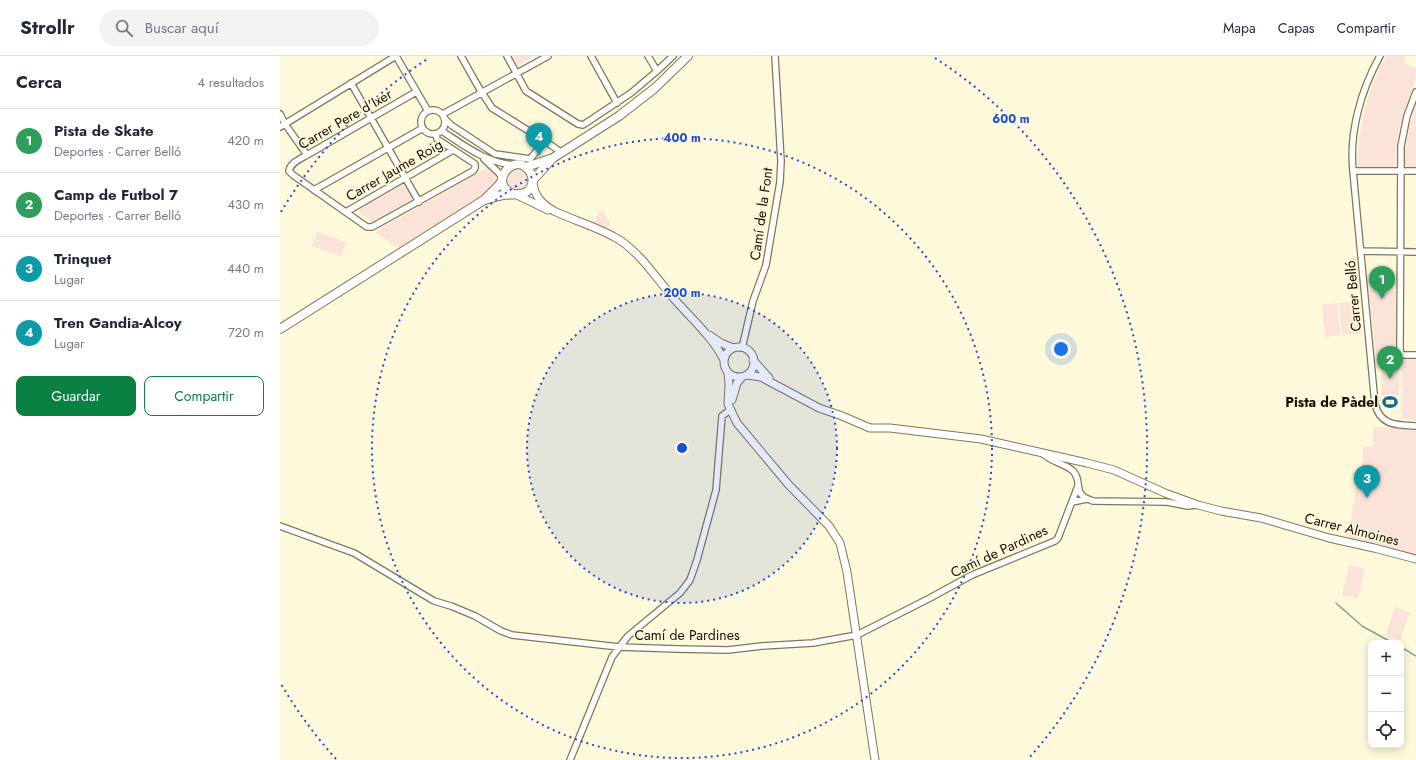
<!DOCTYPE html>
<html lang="es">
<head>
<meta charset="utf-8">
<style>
  :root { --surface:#fff; --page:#f2f2f3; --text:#1f2937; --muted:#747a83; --line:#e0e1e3; --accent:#0b8043 }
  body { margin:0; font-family:Jost,sans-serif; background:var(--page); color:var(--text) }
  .controls { position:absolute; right:12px; bottom:12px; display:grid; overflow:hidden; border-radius:8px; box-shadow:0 2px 10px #0003 }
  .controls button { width:36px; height:36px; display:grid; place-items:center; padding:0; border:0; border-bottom:1px solid var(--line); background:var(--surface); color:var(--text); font:20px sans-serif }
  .you { position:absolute; left:781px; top:293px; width:14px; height:14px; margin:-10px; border:3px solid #fff; border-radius:50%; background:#1a73e8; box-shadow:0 0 0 6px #1a73e833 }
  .badge { display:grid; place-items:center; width:26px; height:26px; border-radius:50%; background:var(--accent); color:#fff; font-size:13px; font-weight:700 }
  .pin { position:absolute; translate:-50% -33px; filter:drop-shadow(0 1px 2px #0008) }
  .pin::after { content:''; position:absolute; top:21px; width:14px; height:12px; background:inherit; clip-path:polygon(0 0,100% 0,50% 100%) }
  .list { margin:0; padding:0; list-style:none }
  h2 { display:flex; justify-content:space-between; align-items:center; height:52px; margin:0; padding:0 16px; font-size:17px }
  h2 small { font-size:13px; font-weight:400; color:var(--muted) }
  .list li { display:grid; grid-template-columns:26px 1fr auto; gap:12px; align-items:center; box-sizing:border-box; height:64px; padding:0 16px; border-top:1px solid var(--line) }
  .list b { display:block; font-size:15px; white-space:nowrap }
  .list p { margin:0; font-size:13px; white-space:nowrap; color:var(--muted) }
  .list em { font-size:13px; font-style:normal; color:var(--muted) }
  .actions { display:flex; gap:8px; padding:12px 16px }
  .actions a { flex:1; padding:9px 0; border:1px solid var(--accent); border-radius:8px; text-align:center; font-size:14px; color:var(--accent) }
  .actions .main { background:var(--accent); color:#fff }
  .icon { flex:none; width:22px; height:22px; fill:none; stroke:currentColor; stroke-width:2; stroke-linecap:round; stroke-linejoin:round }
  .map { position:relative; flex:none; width:1136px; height:704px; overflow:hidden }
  header { display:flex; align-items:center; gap:24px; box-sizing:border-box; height:56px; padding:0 20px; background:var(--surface); border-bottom:1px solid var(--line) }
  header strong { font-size:19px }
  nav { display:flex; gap:22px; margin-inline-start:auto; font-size:14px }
  .search { width:280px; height:36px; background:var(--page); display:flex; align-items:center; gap:10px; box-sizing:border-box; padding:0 14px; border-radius:22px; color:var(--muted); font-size:15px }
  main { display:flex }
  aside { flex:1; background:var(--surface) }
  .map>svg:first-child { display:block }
  .green { fill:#fbe3da }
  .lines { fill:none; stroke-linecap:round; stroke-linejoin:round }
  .stream { stroke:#82a78e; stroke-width:1.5 }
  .minor-casing { stroke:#7f7857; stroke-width:8 }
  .tertiary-casing { stroke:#7f7857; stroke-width:9 }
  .secondary-casing { stroke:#7f7857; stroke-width:10 }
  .minor { stroke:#fff; stroke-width:5.5 }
  .tertiary { stroke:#fff; stroke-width:7 }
  .secondary { stroke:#fff; stroke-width:8 }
  .ring { fill:none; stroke:#1d4ed8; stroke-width:2; stroke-dasharray:2 4 }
  .labels { text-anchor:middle; stroke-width:3; stroke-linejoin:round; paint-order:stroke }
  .street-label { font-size:14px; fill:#141105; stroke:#fef9db }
  .poi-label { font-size:14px; font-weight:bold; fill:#141105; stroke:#fef9db; text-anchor:end }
  .centre { fill:#1d4ed8; stroke:#fef9db; stroke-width:2 }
  .ring-label { font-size:12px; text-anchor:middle; font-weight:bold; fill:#1d4ed8; stroke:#fef9db; stroke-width:3; stroke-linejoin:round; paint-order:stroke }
</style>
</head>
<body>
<header>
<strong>Strollr</strong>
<div class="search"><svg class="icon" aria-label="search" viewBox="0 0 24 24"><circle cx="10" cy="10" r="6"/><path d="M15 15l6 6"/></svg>Buscar aquí</div>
<nav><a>Mapa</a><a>Capas</a><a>Compartir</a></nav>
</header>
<main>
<aside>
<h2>Cerca<small>4 resultados</small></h2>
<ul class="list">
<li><span class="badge" style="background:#2e9e5b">1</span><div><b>Pista de Skate</b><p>Deportes · Carrer Belló</p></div><em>420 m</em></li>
<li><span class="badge" style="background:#2e9e5b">2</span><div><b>Camp de Futbol 7</b><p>Deportes · Carrer Belló</p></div><em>430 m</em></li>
<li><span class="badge" style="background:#0f9aa8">3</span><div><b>Trinquet</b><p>Lugar</p></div><em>440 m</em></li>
<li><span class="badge" style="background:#0f9aa8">4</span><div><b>Tren Gandia-Alcoy</b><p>Lugar</p></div><em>720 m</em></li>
</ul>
<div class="actions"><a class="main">Guardar</a><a>Compartir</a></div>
</aside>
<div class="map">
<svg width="1136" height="704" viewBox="0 0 1136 704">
  <rect width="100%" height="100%" fill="#fef9db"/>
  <!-- green -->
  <path class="green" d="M231,0H252V1L238,10L236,9Z
    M1106,0H1126L1123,6L1136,13C1136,29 1130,37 1125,52C1119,71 1116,89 1115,108L1113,111H1079C1076,106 1078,98 1078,93C1081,60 1090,28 1106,0Z
    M1136,49V111H1127L1124,108C1126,88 1129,68 1136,49Z
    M208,111H210L218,119L216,126L207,137L118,192L95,176Z
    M235,112C247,114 254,122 245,133L234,136L225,127L226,119Z
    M122,128L126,129L133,142L132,146L97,166H93L79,156L80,153Z
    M322,153L330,167V170L327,173L313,167Z
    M37,176L66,186L61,200L32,190Z
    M1089,234L1117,235V301H1096Z
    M1078,246L1081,278L1062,279L1059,247Z
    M1057,247L1060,279L1045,281L1042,249Z
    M1122,303H1136V364L1122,363Z
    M1102,305H1119V340H1102Z
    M1103,342H1118V350H1103Z
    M1093,371L1136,373V498L1068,482L1078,419H1082L1083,391L1093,390Z
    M1069,509L1085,513L1078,543L1062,539Z
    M1115,551L1130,556L1120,584L1105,579Z"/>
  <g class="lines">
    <!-- stream -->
    <path class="stream" d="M1056,547L1082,570L1113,587
      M1121,591L1136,600"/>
    <!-- minor casing -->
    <g class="minor-casing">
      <path id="minor" d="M116,0L148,55
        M227,0L246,35L298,68L303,69L351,37L377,15L393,0
        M311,0L337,47
        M368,0L377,15
        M1100,0C1081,34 1069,76 1073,115L1095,348C1100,370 1118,369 1136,370
        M71,27L139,146
        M136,36L27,99C20,103 10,107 9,115L13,119L87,171H92L193,115L195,112V108L157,83L156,78
        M1136,36L1127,60L1121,90L1120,292L1121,299H1136
        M141 66a12 12 0 1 1 24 0a12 12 0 1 1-24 0Z
        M0,58L5,68L27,99
        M163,58L268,0
        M165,63L171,69L215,98L250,103L265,85L212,52L199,32L181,0
        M0,71L116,0
        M162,75C185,90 206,107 235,109
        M265,85L278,94
        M204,103L219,117L222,122
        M1073,115H1136
        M34,134L143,72
        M66,156L173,94
        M1081,195L1136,196
        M462,292L473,245L486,209L500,126L501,105L495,0
        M762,397C771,406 784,407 793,415C804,426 790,438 813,445L887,446L908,450L915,449
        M792,446L807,443
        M0,470L74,497L154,545L171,550L195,560L221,575L232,579L339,591L397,593L448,594L482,590L533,587L577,579L650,542L692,519L775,485L778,482L798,430
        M290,704L332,601L348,580L400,537L410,524L417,504L436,434L442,360L450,354"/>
    </g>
    <!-- tertiary casing -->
    <g class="tertiary-casing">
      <path id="tertiary" d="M253,126C254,140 262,148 274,155C295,165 318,171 338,183C362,198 378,225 396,245C413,264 433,282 444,304
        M237,139L268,154
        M429,279L441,287L453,292
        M444 306a15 15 0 1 1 30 0a15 15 0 1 1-30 0Z
        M473,304L489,322
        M448,317L449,329L448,348L457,367L508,428L549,470L560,487L567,516L595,704
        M467,319L481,321L539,352L562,360L590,372H610L701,383L807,407L834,414L885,437L918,449L941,455L981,462L1049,482L1094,492L1136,503
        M452,344L457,327L462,321"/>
    </g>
    <!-- secondary casing -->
    <g class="secondary-casing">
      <path id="secondary" d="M246,111L273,102L339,60L375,32L408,0
        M253,124L272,103
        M205,144C211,142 217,140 223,139C234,137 248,142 252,128C253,124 253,120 250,116C236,93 206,127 233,138
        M0,273L204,144L219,129L222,124"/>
    </g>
    <!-- minor -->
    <use href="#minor" class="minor"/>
    <!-- tertiary -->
    <use href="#tertiary" class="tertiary"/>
    <!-- secondary -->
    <use href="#secondary" class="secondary"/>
  </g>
  <!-- distance rings -->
  <circle cx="402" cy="392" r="155" fill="#1d4ed8" fill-opacity=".12"/>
  <g class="ring">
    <circle cx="402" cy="392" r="155"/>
    <circle cx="402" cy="392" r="310"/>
    <path d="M56 703A465 465 0 0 1 1 628M1 156A465 465 0 0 1 149 2M655 2A465 465 0 0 1 748 703"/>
  </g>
  <!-- icons -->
  <defs>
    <g id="stadium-bare" transform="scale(1.2)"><path d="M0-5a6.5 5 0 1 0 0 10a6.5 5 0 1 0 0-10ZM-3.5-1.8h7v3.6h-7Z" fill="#106898" stroke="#fef9db" stroke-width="2.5" paint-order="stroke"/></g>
  </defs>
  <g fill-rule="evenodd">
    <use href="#stadium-bare" x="1110" y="346"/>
  </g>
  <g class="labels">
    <!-- street labels -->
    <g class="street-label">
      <text transform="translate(65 63) rotate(-30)" y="5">Carrer Pere d'Ixer</text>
      <text transform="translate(114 114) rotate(-30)" y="5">Carrer Jaume Roig</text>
      <text transform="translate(481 158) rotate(-82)" y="5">Camí de la Font</text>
      <text transform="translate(1073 240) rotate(-95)" y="5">Carrer Belló</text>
      <text transform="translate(1072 473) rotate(14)" y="5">Carrer Almoines</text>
      <text transform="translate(719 495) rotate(-25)" y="5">Camí de Pardines</text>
      <text x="407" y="584">Camí de Pardines</text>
    </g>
    <!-- poi labels -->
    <g class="poi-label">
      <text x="1098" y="351">Pista de Pàdel</text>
    </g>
  </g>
  <circle cx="402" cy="392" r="6" class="centre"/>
  <g class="ring-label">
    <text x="731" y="67">600 m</text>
    <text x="402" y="86">400 m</text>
    <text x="402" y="241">200 m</text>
  </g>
</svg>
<div class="controls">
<button>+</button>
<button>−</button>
<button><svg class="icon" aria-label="locate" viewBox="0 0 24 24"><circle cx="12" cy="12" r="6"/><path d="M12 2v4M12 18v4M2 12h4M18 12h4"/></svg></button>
</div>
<div class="you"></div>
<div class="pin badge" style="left:1102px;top:243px;background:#2e9e5b">1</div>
<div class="pin badge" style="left:1110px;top:323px;background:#2e9e5b">2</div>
<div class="pin badge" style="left:1087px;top:442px;background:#0f9aa8">3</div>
<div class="pin badge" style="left:259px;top:100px;background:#0f9aa8">4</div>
</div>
</main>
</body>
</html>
